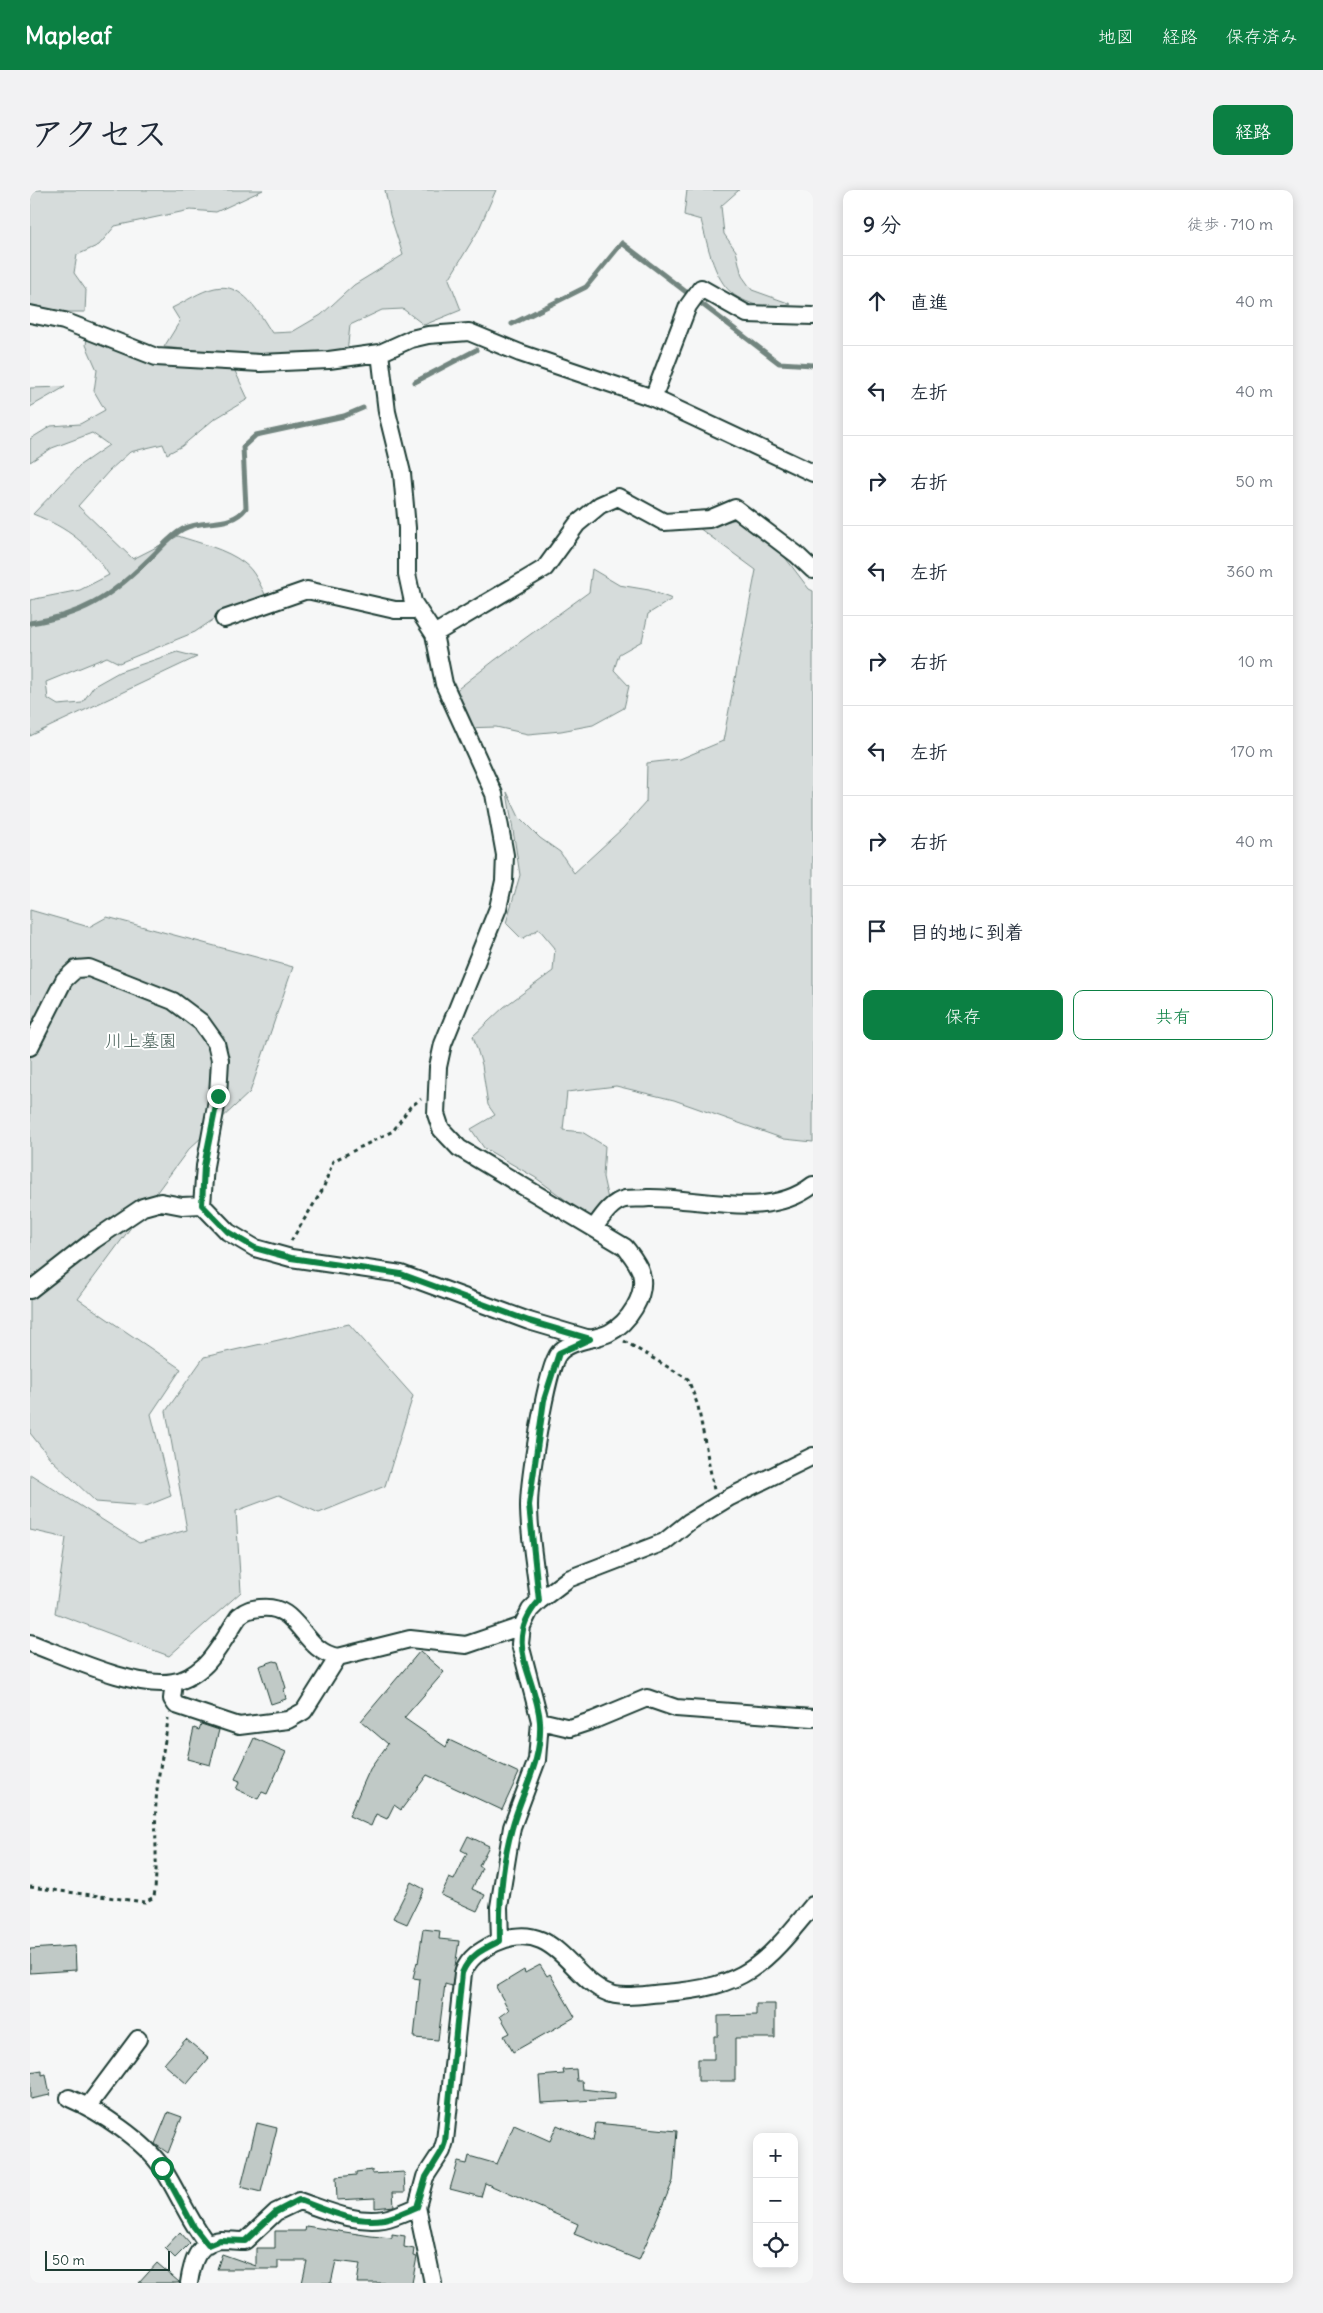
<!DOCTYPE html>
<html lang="ja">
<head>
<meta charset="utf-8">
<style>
  :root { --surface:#fff; --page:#f2f2f3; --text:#1f2937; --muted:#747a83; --line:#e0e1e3; --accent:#0b8043 }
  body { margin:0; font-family:Delius,"Klee One",sans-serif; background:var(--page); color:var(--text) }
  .controls { position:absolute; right:15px; bottom:15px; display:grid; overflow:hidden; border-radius:10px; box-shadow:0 2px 12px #0003 }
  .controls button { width:45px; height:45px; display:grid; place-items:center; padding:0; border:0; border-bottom:1px solid var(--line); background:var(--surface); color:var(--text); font:25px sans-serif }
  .scale { position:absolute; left:15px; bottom:12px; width:125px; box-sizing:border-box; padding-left:5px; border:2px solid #1f3d34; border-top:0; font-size:14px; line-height:18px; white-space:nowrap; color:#1f3d34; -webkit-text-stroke:4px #fff; paint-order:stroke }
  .stop { position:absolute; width:15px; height:15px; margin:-11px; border:4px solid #0b8043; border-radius:50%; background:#fff }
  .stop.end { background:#0b8043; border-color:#fff; box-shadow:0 1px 5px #0008 }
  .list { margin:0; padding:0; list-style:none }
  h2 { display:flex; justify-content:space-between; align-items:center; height:65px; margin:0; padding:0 20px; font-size:21px }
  h2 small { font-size:16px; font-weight:400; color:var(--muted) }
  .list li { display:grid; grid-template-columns:32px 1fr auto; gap:15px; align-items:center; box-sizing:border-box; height:90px; padding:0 20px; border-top:1px solid var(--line) }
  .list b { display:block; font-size:19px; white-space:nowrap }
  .list em { font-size:16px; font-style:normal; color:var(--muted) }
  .actions { display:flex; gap:10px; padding:15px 20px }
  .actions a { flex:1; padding:11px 0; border:1px solid var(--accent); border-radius:10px; text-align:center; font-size:18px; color:var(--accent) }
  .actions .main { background:var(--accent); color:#fff }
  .icon { flex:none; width:28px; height:28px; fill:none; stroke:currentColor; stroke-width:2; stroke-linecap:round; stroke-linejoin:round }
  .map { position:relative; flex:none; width:783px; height:2093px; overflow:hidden; border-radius:10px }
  header { display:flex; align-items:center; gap:30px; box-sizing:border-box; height:70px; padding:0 25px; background:var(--accent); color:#fff }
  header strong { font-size:24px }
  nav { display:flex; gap:28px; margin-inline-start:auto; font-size:18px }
  .intro { display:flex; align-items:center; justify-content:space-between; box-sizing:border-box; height:120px; padding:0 30px }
  h1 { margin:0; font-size:35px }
  .button { padding:12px 22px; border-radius:10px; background:var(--accent); color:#fff; font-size:18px; font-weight:700 }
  main { display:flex; gap:30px; padding:0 30px }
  aside { flex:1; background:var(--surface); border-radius:10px; box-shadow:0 2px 12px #0003 }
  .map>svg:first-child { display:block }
  .green { fill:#d6dcdb; stroke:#7a8c88 }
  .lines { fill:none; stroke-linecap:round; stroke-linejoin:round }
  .stream { stroke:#72857f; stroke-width:5 }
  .building { fill:#c0c9c6; stroke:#1f3d34 }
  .minor-casing { stroke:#1f3d34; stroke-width:20 }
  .path { stroke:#1f3d34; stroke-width:3; stroke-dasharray:4 4; stroke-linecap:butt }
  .minor { stroke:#fff; stroke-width:16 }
  .route { stroke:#0b8043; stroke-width:6 }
  .labels { text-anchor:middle; stroke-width:4; stroke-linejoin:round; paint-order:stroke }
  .park-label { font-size:18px; fill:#445d55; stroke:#fff }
</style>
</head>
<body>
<header>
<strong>Mapleaf</strong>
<nav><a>地図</a><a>経路</a><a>保存済み</a></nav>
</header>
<div class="intro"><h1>アクセス</h1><a class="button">経路</a></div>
<main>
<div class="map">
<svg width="783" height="2093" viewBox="0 0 783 2093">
  <rect width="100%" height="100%" fill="#f6f7f7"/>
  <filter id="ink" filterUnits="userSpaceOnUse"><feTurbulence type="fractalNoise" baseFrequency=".02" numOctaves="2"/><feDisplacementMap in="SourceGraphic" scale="10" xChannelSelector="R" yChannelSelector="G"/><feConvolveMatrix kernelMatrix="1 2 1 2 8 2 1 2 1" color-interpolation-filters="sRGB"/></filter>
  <g filter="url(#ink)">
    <!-- green -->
    <path class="green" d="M0,0H233L186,22L160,20L85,36L69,55L47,65L44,83L56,100L55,122H33L0,117Z
      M355,0H466L448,41L419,89L431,120L394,135L373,119L352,120L320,135L317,163L255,170L134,157L150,131L142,118C155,112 170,101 185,98C213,92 229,123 242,143L262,142L291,125L324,95L373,65L360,25Z
      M657,0H709L691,16L694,44L706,61L712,86L722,100L761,114L742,121C731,117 719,113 709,108C684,95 678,55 671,30L654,25Z
      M58,142L204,179L218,209L183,230L152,256L137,264L133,254L100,262L79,281L48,316L103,369L148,346C169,353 196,359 214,373C225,381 230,395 236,406L190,425L165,442L89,473L77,467L16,492L18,509L28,515L52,513L64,496L89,482L147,462L167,467L0,546V410L50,400L79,385C59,354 38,338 3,324L50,275L79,255L62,243L22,258L0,272V249L21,236L50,234L75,220L64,201L67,180L56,155Z
      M35,197L0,217V198Z
      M712,328L751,362L779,399L783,401V952L754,949L644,910L586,896L537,902L533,940L552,942L575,956L573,987L579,1014L560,1028L506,988L454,958L441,939L465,925L458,915L452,875L443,846L474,817L523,781L525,758L509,739L492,749L476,733L490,685L477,602L489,627L510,648L530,662L544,683L593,638L616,612L617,573L650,569L693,551L726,380L669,338Z
      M562,379L589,395L619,400L642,409L618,424L612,451L589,464L584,480L599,496L594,518L563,535L531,541L498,544L466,537L433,538L420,505L465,470L559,402Z
      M0,720L59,737L77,727L263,777L220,902L158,960L48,1109L151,1179L121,1224L141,1306L116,1316L66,1312L20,1268L0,1243Z
      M319,1134L383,1206L355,1296L289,1323L249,1305L206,1321L211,1402L139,1466L25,1423L36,1348L0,1340V1284L109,1353L157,1340L136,1221L174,1167Z"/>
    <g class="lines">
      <!-- stream -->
      <path class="stream" d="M482,134L556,97L592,53L749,173L783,175
        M385,192L446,160
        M0,433C52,425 79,408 116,372C128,362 139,346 153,339C174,328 200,339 216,318L213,257L226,245L314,226L333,218"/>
    </g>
    <!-- building -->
    <path class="building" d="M390,1461L414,1482L374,1528L416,1557L419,1550L489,1583L472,1620L397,1585L371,1620L364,1615L357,1629L346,1624L341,1636L319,1626L340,1579L358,1554L331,1531Z
      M244,1471L248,1472L256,1498L254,1499L256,1509L241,1514L229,1476Z
      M171,1534L189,1540L180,1575L157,1569L164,1538L169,1540Z
      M224,1548L256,1562L237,1604L232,1602L228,1609L206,1599L210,1591L205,1589Z
      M438,1646L459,1656L449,1676L452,1678L442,1699L455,1705L447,1721L411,1705L419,1688L424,1690L437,1663L431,1660Z
      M381,1692L394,1699L377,1734L363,1728Z
      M393,1739L410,1741L409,1749L429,1751L422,1796L415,1794L408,1850L384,1848L390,1789L383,1788L387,1772L388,1773Z
      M45,1756L46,1780L0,1783V1759Z
      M510,1775L517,1786L520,1784L545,1827L483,1862L474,1846L480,1843L470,1826L479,1820L466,1797L494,1780L495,1783Z
      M726,1814H745V1848H705V1891H668V1869H684V1846H688V1826L726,1825Z
      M156,1849L179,1868L157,1894L134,1874Z
      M546,1879L547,1891H552L553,1899L585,1903V1909L511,1913L509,1886L534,1884L533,1880Z
      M12,1880V1885L16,1884L20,1905L0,1909V1882Z
      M138,1922L152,1927L138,1963L125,1954Z
      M227,1933L247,1938L231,2002L211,1997Z
      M566,1933L647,1941L643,1991L609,2070L544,2044L548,2034L455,1993L451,2007L420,1999L428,1972L437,1974L439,1966L467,1974L484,1935L520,1951L527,1935L563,1951Z
      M342,1980V1984L374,1982L375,2002H363L364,2016L345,2018V2008L307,2010L306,1987L326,1985V1982Z
      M276,2036L341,2046L362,2048V2044L375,2046L374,2057L384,2059L383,2066L387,2067L382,2093H327L330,2074L306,2071L301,2093H272L277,2071H248V2079H187L192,2064L226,2076V2058H245V2041H275Z
      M150,2042L160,2053L145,2068L135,2058Z
      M127,2073L149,2092V2093H109Z"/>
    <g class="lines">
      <!-- minor casing -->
      <g class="minor-casing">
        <path id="minor" d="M0,124L34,131L126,167L230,173L299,170L350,163L381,149L398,145L439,142L490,163L623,208L783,283
          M350,163L357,222L372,283L377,338V384L383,412L404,444L414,494L464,604L475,665L474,691L468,718L413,854L408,877L406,924L411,939L429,958L595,1057C601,1065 608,1073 611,1083C617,1106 598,1133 579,1143C564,1150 540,1150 529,1163C516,1178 499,1293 499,1316C499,1347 506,1380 509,1411
          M623,208L658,116L671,98L717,124L783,126
          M194,429L277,400L365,420H388
          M404,444L515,378L547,334L570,315L588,307L634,332L679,329L705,318L766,364L783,380
          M0,857L34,790L46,779L59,778L143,811L171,832L186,853L190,870L188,905L175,976L172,1015L198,1042L225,1058L261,1068L371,1084L499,1131L560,1149
          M564,1038C572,1027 581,1012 595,1009C602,1008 611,1009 618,1008C672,1007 737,1031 783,995
          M0,1100L64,1050L113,1017L131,1012L152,1016L172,1015
          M0,1453C38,1467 105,1499 143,1492C154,1491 166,1483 174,1476C188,1463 198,1442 209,1426C216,1420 221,1419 230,1418C270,1413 271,1461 308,1467L380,1449L436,1455L492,1436
          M144,1492L142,1509L146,1515L209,1536L258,1530L274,1521L308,1467
          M510,1531L540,1538L564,1530L617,1508L646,1518L783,1528
          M470,1751L469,1717L482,1637L507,1570L510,1531L490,1454L492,1436L500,1420L509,1411L538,1389L634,1352L659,1332L700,1307L783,1266
          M39,1908C69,1921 115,1951 133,1979C149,2004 159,2031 178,2055
          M58,1916L108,1849
          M159,2093C162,2073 167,2052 191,2050C199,2050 207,2051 215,2051L246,2022L269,2011C296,2020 325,2034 354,2029C365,2027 377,2021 387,2017
          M403,2093L387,2017L395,1987L412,1961L415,1951L433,1783C439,1767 450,1761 465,1753C527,1724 542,1796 585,1805C600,1808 618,1804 634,1803C716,1797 733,1776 783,1715"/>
      </g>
      <!-- path -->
      <path class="path" d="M261,1051L293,999L303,971L363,941L380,917L391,909
        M594,1151L658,1189L668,1216L684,1300
        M0,1697L115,1712L124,1707C129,1672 123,1636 127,1600C129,1576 136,1552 138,1528"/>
      <!-- minor -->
      <use href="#minor" class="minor"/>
    </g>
  </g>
  <g class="lines" filter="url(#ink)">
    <!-- route -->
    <path class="route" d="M132,1978L164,2037L178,2055L190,2050L215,2051L246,2022L269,2010C296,2020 325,2034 354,2029C365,2027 377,2021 387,2017L396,1987L412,1961L415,1952L432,1783C439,1765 454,1759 470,1751C469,1713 472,1674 482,1638C492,1600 512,1574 510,1532C507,1486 471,1453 509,1411L499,1315L514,1210L529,1163L560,1149L499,1131L371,1084L261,1068L225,1058L198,1042L172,1015L174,976L188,906"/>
  </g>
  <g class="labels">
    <!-- park labels -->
    <g class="park-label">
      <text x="111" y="857">川上墓園</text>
    </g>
  </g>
</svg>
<div class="controls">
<button>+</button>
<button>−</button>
<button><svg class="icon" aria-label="locate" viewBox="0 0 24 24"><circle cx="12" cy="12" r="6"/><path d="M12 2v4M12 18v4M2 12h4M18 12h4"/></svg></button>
</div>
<div class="scale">50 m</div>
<div class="stop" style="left:132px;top:1978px"></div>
<div class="stop end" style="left:188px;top:906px"></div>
</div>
<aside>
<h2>9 分<small>徒歩 · 710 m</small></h2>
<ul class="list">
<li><svg class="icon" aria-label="ahead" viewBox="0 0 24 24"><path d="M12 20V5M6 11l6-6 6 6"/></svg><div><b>直進</b></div><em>40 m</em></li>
<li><svg class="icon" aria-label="left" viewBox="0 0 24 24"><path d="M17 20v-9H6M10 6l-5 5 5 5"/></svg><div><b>左折</b></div><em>40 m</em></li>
<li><svg class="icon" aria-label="right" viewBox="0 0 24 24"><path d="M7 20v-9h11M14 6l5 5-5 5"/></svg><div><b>右折</b></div><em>50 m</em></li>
<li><svg class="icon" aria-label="left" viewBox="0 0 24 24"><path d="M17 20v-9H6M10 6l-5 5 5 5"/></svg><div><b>左折</b></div><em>360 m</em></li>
<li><svg class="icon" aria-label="right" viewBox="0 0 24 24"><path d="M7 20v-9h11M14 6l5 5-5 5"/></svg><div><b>右折</b></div><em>10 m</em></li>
<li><svg class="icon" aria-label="left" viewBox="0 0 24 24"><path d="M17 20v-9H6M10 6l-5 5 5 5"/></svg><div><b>左折</b></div><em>170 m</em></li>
<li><svg class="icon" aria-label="right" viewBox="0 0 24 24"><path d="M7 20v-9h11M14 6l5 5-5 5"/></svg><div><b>右折</b></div><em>40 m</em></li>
<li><svg class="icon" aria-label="arrive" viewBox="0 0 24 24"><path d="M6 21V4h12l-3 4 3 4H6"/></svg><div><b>目的地に到着</b></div></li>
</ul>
<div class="actions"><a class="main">保存</a><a>共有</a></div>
</aside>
</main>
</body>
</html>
